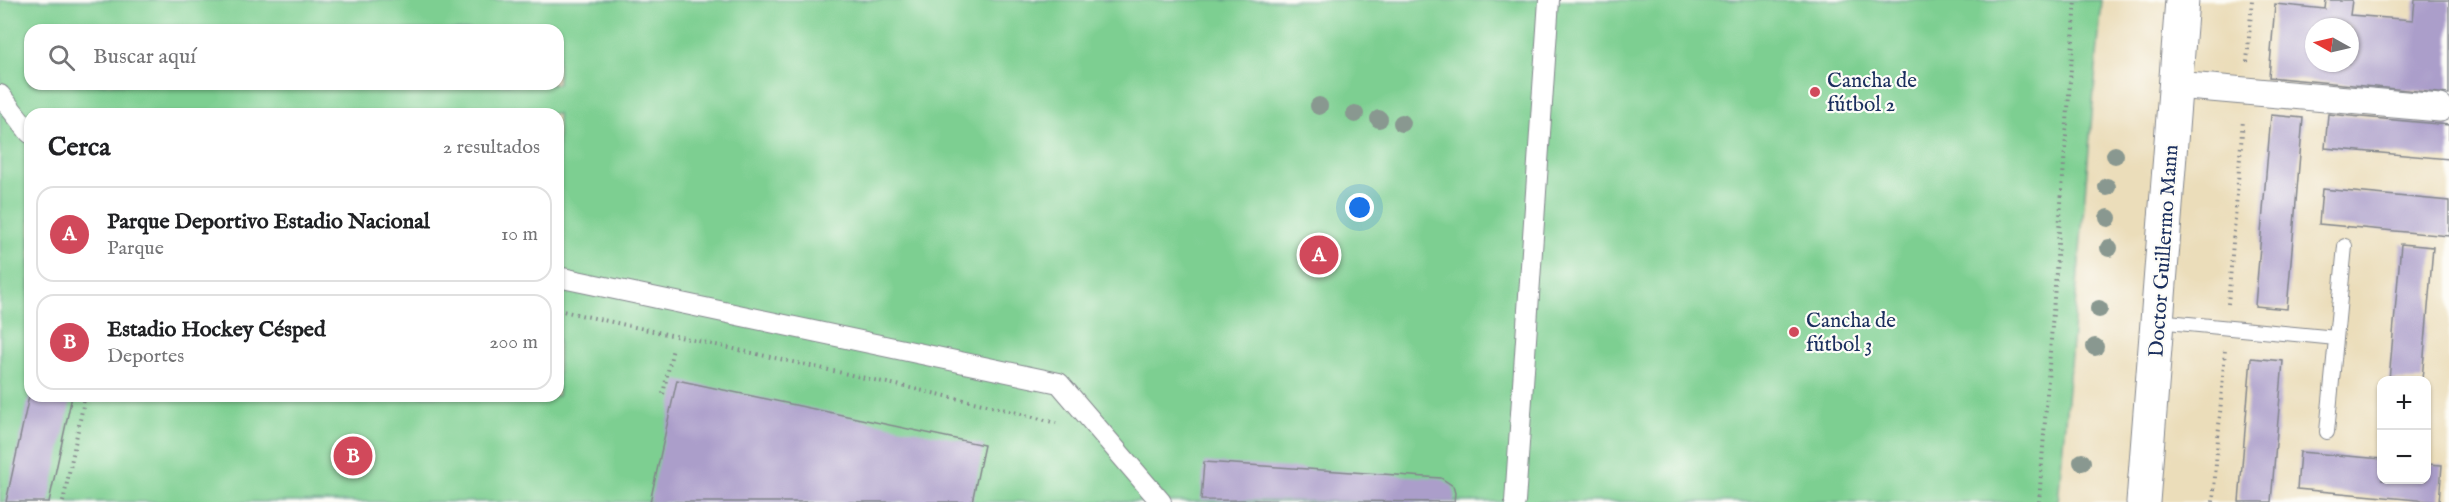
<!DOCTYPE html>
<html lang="es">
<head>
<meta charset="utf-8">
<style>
  :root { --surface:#fff; --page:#f2f2f2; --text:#202124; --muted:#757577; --line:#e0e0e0; --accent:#d1495b }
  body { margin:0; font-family:"IM FELL English",serif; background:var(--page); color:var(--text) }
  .controls { position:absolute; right:18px; bottom:18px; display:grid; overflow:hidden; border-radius:12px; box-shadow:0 2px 4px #0004 }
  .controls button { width:54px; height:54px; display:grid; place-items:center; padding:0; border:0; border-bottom:2px solid var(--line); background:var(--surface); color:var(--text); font:30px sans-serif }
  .compass { position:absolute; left:2305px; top:18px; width:54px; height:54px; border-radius:50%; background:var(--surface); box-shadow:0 2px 4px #0004; rotate:278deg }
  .you { position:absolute; left:1360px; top:208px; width:21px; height:21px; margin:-15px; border:4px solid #fff; border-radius:50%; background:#1a73e8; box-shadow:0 0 0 9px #1a73e833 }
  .badge { display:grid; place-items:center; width:39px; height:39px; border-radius:50%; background:var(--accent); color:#fff; font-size:20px; font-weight:700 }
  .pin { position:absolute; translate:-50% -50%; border:3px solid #fff; box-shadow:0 2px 6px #0006 }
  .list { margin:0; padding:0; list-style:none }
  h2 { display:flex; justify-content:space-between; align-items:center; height:78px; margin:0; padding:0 24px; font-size:26px }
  h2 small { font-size:20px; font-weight:400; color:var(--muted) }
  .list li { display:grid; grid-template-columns:39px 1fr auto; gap:18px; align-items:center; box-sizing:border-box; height:96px; margin:0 12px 12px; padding:0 12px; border:2px solid var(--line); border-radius:18px }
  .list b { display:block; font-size:22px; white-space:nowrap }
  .list p { margin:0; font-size:20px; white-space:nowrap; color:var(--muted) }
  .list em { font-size:20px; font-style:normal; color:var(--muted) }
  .icon { flex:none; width:33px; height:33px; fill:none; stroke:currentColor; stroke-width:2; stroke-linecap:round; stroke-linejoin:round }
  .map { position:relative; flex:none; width:2449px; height:502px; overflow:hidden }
  .search { position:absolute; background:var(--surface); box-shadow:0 2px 4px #0004; left:24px; top:24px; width:540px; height:66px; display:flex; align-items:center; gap:15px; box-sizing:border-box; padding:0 21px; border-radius:18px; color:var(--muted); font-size:22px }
  .panel { position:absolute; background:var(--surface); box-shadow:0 2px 4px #0004; left:24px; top:108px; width:540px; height:294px; border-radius:18px }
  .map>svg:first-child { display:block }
  .green { fill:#7dcf91; stroke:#4c7f78; stroke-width:1.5; fill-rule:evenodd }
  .building { fill:#ab9eca; fill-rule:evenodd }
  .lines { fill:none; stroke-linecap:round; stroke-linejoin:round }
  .service-casing { stroke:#83868c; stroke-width:16 }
  .pedestrian-casing { stroke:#83868c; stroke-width:22 }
  .minor-casing { stroke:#83868c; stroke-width:29 }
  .secondary-casing { stroke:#83868c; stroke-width:35 }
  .path { stroke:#83868c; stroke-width:4; stroke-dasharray:1.5 4.5; stroke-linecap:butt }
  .service { stroke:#fff; stroke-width:14 }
  .pedestrian { stroke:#fff; stroke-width:20 }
  .minor { stroke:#fff; stroke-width:27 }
  .secondary { stroke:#fff; stroke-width:33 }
  .tree { fill:#899890 }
  .poi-dot { fill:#d1495b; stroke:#fdfcf7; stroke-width:2 }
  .labels { text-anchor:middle; stroke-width:4.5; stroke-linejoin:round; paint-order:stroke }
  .poi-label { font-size:21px; fill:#1b2f5e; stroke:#fdfcf7; text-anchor:start }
  .street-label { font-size:21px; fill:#1b2f5e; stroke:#fdfcf7 }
</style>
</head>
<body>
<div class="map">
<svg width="2449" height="502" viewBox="0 0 2449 502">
  <rect width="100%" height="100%" fill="#fdfcf7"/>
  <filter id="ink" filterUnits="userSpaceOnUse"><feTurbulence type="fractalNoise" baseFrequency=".0167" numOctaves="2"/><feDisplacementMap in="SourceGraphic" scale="12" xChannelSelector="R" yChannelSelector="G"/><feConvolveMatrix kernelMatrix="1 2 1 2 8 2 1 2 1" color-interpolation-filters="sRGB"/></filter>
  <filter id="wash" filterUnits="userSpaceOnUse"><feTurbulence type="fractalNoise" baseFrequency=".008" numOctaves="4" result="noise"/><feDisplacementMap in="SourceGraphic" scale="24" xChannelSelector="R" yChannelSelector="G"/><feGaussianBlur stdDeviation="1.35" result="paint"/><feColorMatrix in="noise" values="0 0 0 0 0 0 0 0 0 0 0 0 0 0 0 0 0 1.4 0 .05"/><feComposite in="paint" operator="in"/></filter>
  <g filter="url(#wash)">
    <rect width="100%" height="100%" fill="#ebddba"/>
    <!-- green -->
    <path class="green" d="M0,0H2102L2058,502H0ZM30,30H558V84H30ZM30,114H558V396H30Z"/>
    <g id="blocks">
      <!-- building -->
      <path class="building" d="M2326,0H2352L2350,15L2413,20L2415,0H2449V94L2269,77L2275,4L2325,9ZM2314,27H2350V63H2314Z
        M2328,114L2449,125V159L2325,148Z
        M2271,115L2303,118L2287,309L2255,306Z
        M2322,189L2449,201V236L2319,224Z
        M2401,244L2433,247L2422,380H2389Z
        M2251,358L2283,361L2271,502H2239Z
        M677,380L984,445L972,502H650Z
        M29,396H72L49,502H6Z
        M2300,452L2382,459V480H2426V464L2442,465L2439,502L2297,489Z
        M1204,462L1441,478L1453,486L1455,493L1454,502L1201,500Z"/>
    </g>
  </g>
  <g filter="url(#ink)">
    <use href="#blocks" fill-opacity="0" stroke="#83868c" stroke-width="1.5"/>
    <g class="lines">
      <!-- service casing -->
      <g class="service-casing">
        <path id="service" d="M2157,321L2336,338
          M2327,432L2345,246"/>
      </g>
      <!-- pedestrian casing -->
      <g class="pedestrian-casing">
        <path id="pedestrian" d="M0,95L30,133
          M558,277L1059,383L1161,502
          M1515,502L1549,0"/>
      </g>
      <!-- minor casing -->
      <g class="minor-casing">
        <path id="minor" d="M2176,85L2440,108"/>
      </g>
      <!-- secondary casing -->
      <g class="secondary-casing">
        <path id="secondary" d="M2143,502L2182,0"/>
      </g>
      <!-- path -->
      <path class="path" d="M2247,62L2252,0
        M2228,304L2243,120
        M558,310L987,405L1056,423
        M663,394L673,348
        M63,502L85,396
        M2039,502L2076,0
        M2213,502L2225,350"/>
      <!-- service -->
      <use href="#service" class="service"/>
      <!-- pedestrian -->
      <use href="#pedestrian" class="pedestrian"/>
      <!-- minor -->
      <use href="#minor" class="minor"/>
      <!-- secondary -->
      <use href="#secondary" class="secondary"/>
    </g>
    <!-- trees -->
    <g class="tree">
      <circle cx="1319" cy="106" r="9"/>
      <circle cx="1355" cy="114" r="9"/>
      <circle cx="1379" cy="119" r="9"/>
      <circle cx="1402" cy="123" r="9"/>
      <circle cx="2115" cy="155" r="9"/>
      <circle cx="2107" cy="187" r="9"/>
      <circle cx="2108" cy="218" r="9"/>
      <circle cx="2109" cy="248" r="9"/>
      <circle cx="2099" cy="309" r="9"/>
      <circle cx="2095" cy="347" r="9"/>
      <circle cx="2082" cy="462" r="9"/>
    </g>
  </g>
  <!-- markers -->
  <g class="poi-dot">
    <circle cx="1815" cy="92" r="6"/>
    <circle cx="1794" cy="332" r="6"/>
  </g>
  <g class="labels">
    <!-- poi labels -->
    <g class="poi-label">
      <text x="1827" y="87">Cancha de<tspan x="1827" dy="24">fútbol 2</tspan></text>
      <text x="1806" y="327">Cancha de<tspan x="1806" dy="24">fútbol 3</tspan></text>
    </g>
    <!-- street labels -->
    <g class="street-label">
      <text transform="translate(2163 251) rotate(-86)" y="7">Doctor Guillermo Mann</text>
    </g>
  </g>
</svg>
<div class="controls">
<button>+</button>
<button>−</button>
</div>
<svg class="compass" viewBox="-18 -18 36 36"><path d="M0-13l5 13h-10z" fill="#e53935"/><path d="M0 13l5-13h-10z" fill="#757577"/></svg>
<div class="you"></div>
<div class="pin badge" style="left:1319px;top:255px">A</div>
<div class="pin badge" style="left:353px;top:456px">B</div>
<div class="search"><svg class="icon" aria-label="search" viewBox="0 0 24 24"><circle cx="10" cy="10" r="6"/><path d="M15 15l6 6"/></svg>Buscar aquí</div>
<section class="panel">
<h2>Cerca<small>2 resultados</small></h2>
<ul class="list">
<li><span class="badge">A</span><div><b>Parque Deportivo Estadio Nacional</b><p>Parque</p></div><em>10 m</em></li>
<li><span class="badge">B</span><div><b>Estadio Hockey Césped</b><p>Deportes</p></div><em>200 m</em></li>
</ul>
</section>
</div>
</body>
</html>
